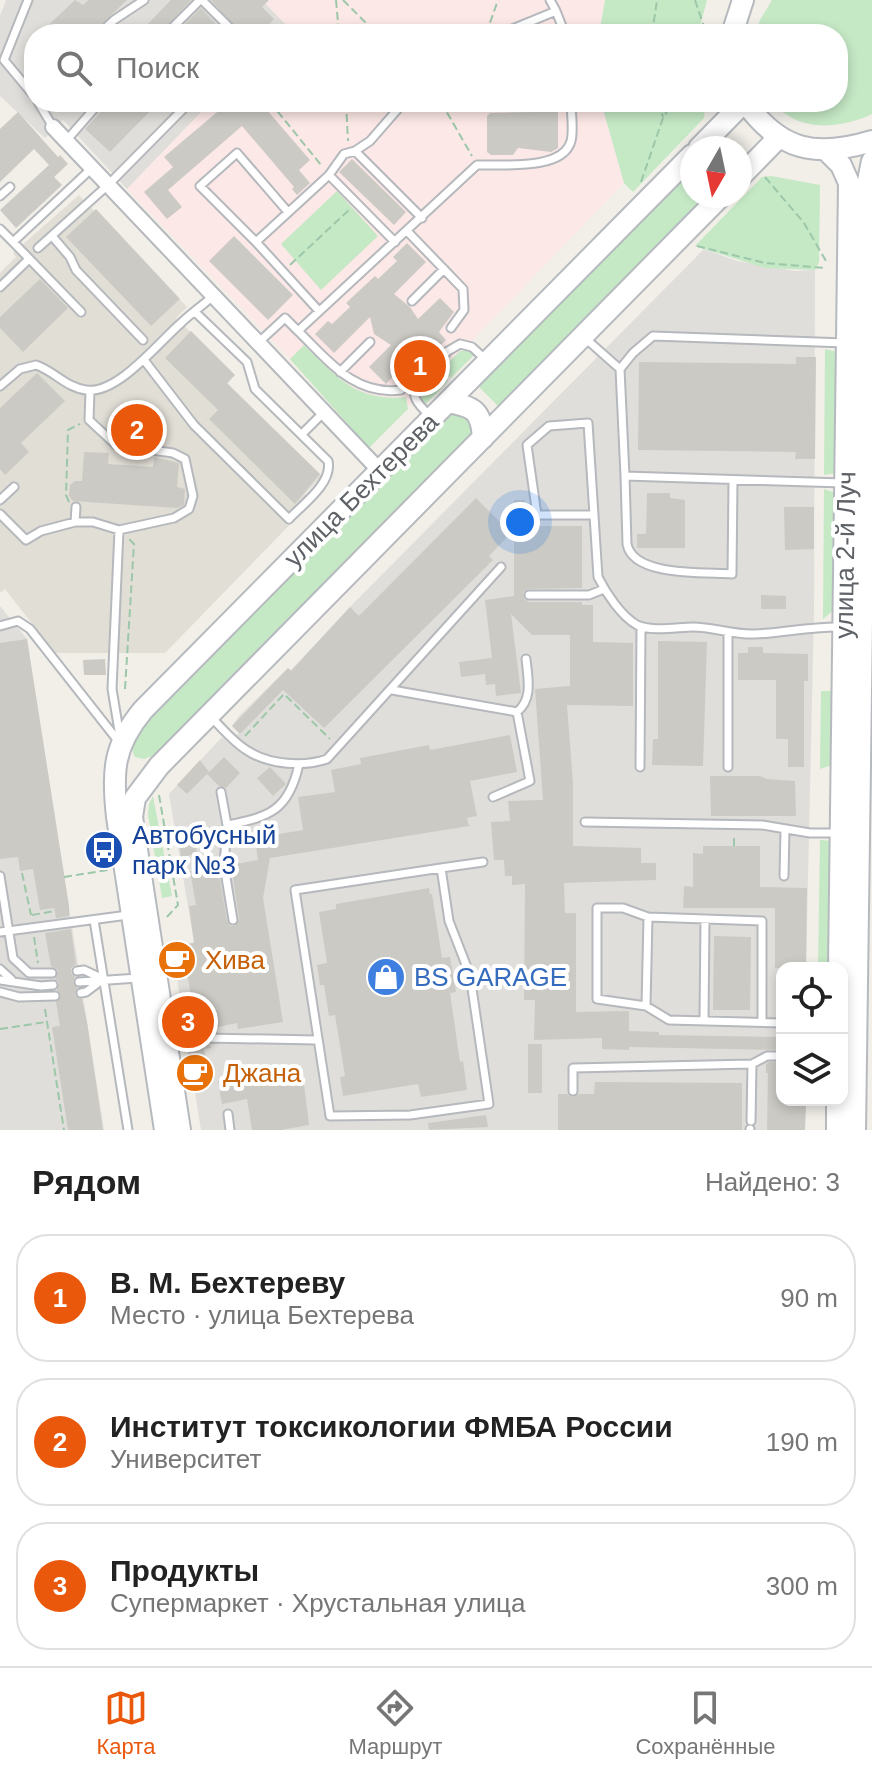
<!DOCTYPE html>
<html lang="ru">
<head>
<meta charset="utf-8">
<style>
  :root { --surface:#fff; --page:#f6f6f6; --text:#222; --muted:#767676; --line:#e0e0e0; --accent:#ea580c }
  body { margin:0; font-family:Arial,sans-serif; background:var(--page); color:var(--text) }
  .controls { position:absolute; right:24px; bottom:24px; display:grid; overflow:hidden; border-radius:16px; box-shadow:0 4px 12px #0003 }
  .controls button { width:72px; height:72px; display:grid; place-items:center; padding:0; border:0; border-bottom:2px solid var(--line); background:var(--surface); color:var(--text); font:40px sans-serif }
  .compass { position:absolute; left:680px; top:136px; width:72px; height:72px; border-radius:50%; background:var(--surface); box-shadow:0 4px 12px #0003; rotate:189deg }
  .you { position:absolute; left:520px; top:522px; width:28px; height:28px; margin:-20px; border:6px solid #fff; border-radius:50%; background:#1a73e8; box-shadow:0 0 0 12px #1a73e833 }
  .badge { display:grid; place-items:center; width:52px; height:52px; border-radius:50%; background:var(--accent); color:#fff; font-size:26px; font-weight:700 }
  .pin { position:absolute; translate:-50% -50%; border:4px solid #fff; box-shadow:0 2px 8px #0006 }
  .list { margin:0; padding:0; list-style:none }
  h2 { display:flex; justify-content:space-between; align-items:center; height:104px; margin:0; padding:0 32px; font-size:34px }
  h2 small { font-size:26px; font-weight:400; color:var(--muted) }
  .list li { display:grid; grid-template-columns:52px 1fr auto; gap:24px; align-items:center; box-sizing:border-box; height:128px; margin:0 16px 16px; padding:0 16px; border:2px solid var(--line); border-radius:32px }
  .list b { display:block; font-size:30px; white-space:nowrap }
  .list p { margin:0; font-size:26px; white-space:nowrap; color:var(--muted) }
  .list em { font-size:26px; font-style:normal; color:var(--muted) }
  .icon { flex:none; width:44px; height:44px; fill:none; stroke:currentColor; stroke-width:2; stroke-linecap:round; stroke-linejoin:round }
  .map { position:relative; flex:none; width:872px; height:1130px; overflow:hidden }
  .search { position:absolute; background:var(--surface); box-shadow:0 4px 12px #0003; left:24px; right:24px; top:24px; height:88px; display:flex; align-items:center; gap:20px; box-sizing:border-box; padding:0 28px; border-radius:32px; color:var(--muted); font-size:30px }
  .sheet { height:536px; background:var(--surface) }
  nav { display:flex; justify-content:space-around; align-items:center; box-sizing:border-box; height:112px; border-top:2px solid var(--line); background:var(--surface); font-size:22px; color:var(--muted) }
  nav a { display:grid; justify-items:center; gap:4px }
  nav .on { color:var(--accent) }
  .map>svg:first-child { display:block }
  .industrial { fill:#e0deda }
  .education { fill:#e1ded6 }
  .medical { fill:#fce8e6 }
  .green { fill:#c5e8c5 }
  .building { fill:#cccac5 }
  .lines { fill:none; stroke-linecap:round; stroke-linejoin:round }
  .lane-casing { stroke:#b5b8bc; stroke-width:11 }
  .street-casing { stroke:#b5b8bc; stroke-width:18 }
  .secondary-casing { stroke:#b6babf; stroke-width:24 }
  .path { stroke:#9cc7a9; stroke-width:2; stroke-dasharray:8 4; stroke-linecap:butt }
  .lane { stroke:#fff; stroke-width:7 }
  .street { stroke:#fff; stroke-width:14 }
  .secondary { stroke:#fff; stroke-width:20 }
  .labels { text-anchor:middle; stroke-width:8; stroke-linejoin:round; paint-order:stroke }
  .street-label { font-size:26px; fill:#5f6368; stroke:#fff }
  .transit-label { font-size:26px; fill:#164399; stroke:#fff; text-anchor:start }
  .food-label { font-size:26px; fill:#c56008; stroke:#fff; text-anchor:start }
  .shop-label { font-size:26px; fill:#366cbe; stroke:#fff; text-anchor:start }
</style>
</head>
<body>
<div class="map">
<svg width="872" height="1130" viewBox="0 0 872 1130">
  <rect width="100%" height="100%" fill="#f1efe8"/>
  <!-- industrial -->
  <path class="industrial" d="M6,0H262L287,25L277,34H34V102H211L127,189L63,120L45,138L0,96V16Z
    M704,249L737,261L795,271L815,270L814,610L806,968H782V1100H806L805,1130H201L172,947L194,942L169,794L222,737L229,743L239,733L232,726L239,716L288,668L291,670L350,607Z
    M0,606L27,639L104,1130H0Z"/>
  <!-- education -->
  <path class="education" d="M79,195L187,307L176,318L235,375L227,384L322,476L305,494L312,502L165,653H55L5,589L0,593V273L16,257L13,253Z"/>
  <!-- medical -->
  <path class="medical" d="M262,0H605L599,34H277L286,25Z
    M211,102H601L624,183L369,448L290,359L127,189Z"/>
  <!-- green -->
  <path class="green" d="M605,0H707L698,34H599Z
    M772,0H872V114C841,129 796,133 774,102H838V34H756L760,20Z
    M601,102H705L704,118L633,192L624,183Z
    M692,169V196H707L499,407L478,386Z
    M771,176L820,185L819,262L815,270L765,268L695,246L762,177Z
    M337,191L378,236L321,290L281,244Z
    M304,345C337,377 356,402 406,397L408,409L369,448L290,359Z
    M825,349L838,352L836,473L824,475Z
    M460,351H468L474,355L451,378L445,372L442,374L448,381L426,404L421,399V389Z
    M458,411L470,416L473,433L472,436L159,753L144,759L135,757C127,744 137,734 144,724L448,416Z
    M824,489L836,493L834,610L823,619Z
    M821,691H833L832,765L820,769Z
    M153,796L172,896L162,898L148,815L149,804Z
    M820,840L832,841L830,968H818Z"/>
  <!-- building -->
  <path class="building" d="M75,0L83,5L89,0H127L91,34H39Z
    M171,0H191L160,34H138Z
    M211,0H269L262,7L274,19L260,34H242Z
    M201,8L225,34H175Z
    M110,102H159L110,152L85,129Z
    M229,102H260L310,160L299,170L310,183L297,195L292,189L294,187L242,126L168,190L182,207L167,219L144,192L173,167L164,157Z
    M523,102H558V148L551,152L518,148L513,155H491L487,152V116L490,113L536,112Z
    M18,112L58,157L60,155L68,164L54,177L62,185L16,228L0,210L49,165L34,149L0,182V129Z
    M352,159L406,212L394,225L339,172Z
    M96,209L180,299L151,326L66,237Z
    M234,236L293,295L268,320L209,261Z
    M407,243L426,262L394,294L410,307L418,319L440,298L454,312L439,332L446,340L411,374L403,366L386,384L369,367L391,345L374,334L370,317L334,353L315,334L328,321L332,324L350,307L346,303L375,276L378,279L397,261L393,257Z
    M40,279L68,308L23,352L0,328V317Z
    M191,331L235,375L227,383L320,474L295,504L209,419L218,410L165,358Z
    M796,357H816L815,459H795L796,452L638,450L639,362L796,364Z
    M37,373L65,401L21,443L29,452L5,475L0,469V408Z
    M84,452L109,453L108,464L153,467L154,457L179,463L177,487L185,489L184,505L177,508L73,501L69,496L70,485L75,481H82Z
    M647,493H670V498L685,500V548H637V534H646Z
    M476,498L511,533L489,556L493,560L324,728L283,690L240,734L232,726L288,668L291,671L350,607L359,616Z
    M514,500H525V526H582V588L528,589L523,592L524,599L529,602H582V605H593V642L633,643V706L567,705L573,783V846L641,848V863H656V880L564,883L565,913H576V1012L629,1011V1031L659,1032V1035L782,1037V1050L629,1047V1050L602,1049V1038L534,1040L535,1000H524L525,884L512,885V876H505L504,860H494L491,822L510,821L508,801L543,800L535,689L570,686V635H532L511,614L521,693L496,696L495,684L486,685L485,674L461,677L459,662L492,658L485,600L514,596Z
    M784,507H814V549L785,550Z
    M761,595L786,596V609H761Z
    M27,639L69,906V916L56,918L54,908L40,910L33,869L20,871L18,857L0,859V643Z
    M658,641L707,642L703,766L652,765L653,739H658Z
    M748,647H763V653L808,654V681H804V767H788V739H776V680H738V653H748Z
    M105,659L106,675H84L83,660Z
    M510,735L517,772L470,781L477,816L467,818L469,826L270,858L263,898L283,1022L238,1029L237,1023L185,1034L182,1010L193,1008L186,967L175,969L172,947L194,943L189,906L196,905L190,871L218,867L227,921L230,926H235L239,919L231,865L258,860L255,838L303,830L298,797L335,792L331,770L361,764L360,758L429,745L430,750Z
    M224,757L240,773L226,788L219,786L207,774L187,794L177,785L200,760L209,772Z
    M270,767L286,784L273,796L257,778Z
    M710,776H760L767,779L795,781L796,816H711Z
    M194,834L197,854L181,857L178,837Z
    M703,846H760V887L807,888L806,968H775V908H683L684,886L693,887V853L703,854Z
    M429,888L430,894H432L442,958L450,957L456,992L450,993L460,1062L463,1061L467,1090L421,1097L418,1084L343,1096L340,1077L345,1076L335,1015L329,1016L324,985H320L317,965L327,963L319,912L336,909V904Z
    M71,929L76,964L71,968V973L75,977L73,982L77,988L75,995L82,999L87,1022L103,1130H68L52,1027L60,1026L56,1002L61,995L57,990L59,982L55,979L58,970L51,966L45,933Z
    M714,936L751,937L750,1010H713Z
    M528,1044H542V1093H528Z
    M210,1045L211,1048L204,1049L210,1084L194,1086L187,1047Z
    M769,1062H782V1100H806L805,1130H767L768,1073H766V1064Z
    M303,1076L309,1125L281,1130H252L247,1099L222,1104L218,1081L238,1078L239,1085Z
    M595,1082L742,1083V1130H558V1094H567L572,1097L578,1094H594Z
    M486,1115L488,1127L429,1130L428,1123Z"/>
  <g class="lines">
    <!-- lane casing -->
    <g class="lane-casing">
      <path id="lane" d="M28,0L4,60L34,96
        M202,0L236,34
        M556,11L565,34
        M99,34L114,20L144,0
        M166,34L200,0
        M500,34L556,11L550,0
        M38,102L53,127
        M66,141L100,102
        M355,151L370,141L404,102
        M0,196L10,187
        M0,229L13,242
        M407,231L463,289L464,310L451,328
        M52,236L70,257L76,270L143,340
        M256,242L200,186L237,153L288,212
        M395,242L329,175L344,154L355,151L422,218
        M38,248L108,185L190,102
        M0,287L29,259
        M412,301L444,269
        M319,311L256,242L329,175
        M81,312L13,242L92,168
        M585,338L620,369
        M259,342L285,318L298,331
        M144,360L194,425L289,519C303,504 333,483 328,461L255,389L247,362L195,312
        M340,372L370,342
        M0,386L20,369L36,365C54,371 67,388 86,390C117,395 158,343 180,324C190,314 202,306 213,296
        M401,390C354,396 328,360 298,331L477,165C502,164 563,171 571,141C574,129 571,114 571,102
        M431,417C420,406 409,397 417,382L448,351L460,344L472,347L486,360
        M302,434L324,412
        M625,476L627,544C633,577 705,572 732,574L733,481
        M843,483L625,476L620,369L633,353L653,336L845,343
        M0,500L14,487
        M0,514L26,540L41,531L75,522H93L119,530L174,518L189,509L193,496L185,459L173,453L116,445L89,420L90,391
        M593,515H537L527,445L549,426L588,423L598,577C606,593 621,616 637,625C651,632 678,627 693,627C714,627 733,635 755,634C785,633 810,626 842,627
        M75,522L76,507
        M119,530L112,689L120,737
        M529,595H589L604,589
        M0,626L18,621L30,629L119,742
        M392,690L517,712L530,781L493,797
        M517,712C533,699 528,679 526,659
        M211,717C222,728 234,743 248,751C270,765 304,767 327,759L501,567
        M640,767L641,627
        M728,767V633
        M221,792L227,825L224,865L233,920
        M585,822L762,825L810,833H839
        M227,825C270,817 289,810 299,764
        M441,868L449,921L470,975L489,1104L410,1115L330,1116L295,890Z
        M441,868L483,862
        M0,876L13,958L29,973H52
        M784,876L785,829
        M94,920L128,1130
        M0,932L128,915
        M0,969L11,979
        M77,971L84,970L101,978
        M0,980L41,986L53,985
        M79,982L138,978
        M0,992L19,997L55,996
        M81,993L86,992L102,980
        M646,1006L648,917
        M704,1021L705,919
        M762,1022V921L648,917L623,908H597V999L646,1006L669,1020L782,1023
        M171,1043L206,1038L316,1040
        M573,1091V1068L752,1064L767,1056H782
        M228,1114L230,1130
        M751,1121L752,1064
        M750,1130V1129"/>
    </g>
    <!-- street casing -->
    <g class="street-casing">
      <path id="street" d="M53,127L380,471"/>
    </g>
    <!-- secondary casing -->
    <g class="secondary-casing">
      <path id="secondary" d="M732,34L743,0
        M745,102C780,151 816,158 872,141
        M699,148L744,102
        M826,150L841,165L849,183L839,968
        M740,177L779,137
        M448,402C474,407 481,410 483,438
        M165,1130L117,817C112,772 113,746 143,710L692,155
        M180,1130L132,817L135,798L159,766L721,196
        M837,1130V1100
        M855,1130L868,181L872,161"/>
    </g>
    <!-- path -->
    <path class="path" d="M336,0L339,34
      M343,0L377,34
      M695,0L704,27
      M327,34L338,24
      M486,34L498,0
      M652,34L657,0
      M270,102L321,165
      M346,102L348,141
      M441,102L472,156
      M658,102L663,117
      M765,177L804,223L826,261
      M641,182L663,118L673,102
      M697,246L765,263L825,268
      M290,265L350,209
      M69,502L66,495L68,430L80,424
      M125,689L134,544L129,539
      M245,736L284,694L330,739
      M159,795L178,905L166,918
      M734,846V834
      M22,873L31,915
      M64,877L108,870
      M32,915L55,911
      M34,937L38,963
      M45,1009L64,1130
      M0,1029L46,1022"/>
    <!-- lane -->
    <use href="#lane" class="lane"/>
    <!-- street -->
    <use href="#street" class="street"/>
    <!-- secondary -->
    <use href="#secondary" class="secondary"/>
  </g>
  <!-- icons -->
  <defs>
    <g id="bus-disc" transform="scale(2)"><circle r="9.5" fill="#1a4fb4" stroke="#fff"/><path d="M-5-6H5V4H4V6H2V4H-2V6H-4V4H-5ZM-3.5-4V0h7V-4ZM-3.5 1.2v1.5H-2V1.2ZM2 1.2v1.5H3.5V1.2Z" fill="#fff"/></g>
    <g id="cafe-disc" transform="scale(2)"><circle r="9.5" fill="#e8710a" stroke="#fff"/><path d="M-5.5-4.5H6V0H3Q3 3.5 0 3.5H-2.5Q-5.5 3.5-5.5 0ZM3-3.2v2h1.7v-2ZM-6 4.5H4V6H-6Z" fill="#fff"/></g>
    <g id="shop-disc" transform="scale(2)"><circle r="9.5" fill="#3f7fe0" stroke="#fff"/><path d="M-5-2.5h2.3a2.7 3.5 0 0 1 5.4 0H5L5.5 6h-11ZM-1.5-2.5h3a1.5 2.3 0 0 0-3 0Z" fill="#fff"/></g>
  </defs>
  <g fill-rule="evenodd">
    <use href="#bus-disc" x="104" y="850"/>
    <use href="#cafe-disc" x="177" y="960"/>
    <use href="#shop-disc" x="386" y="977"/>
    <use href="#cafe-disc" x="195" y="1073"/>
  </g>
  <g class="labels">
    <!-- street labels -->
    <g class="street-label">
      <text transform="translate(361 490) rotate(-45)" y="9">улица Бехтерева</text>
      <text transform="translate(845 555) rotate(-89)" y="9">улица 2-й Луч</text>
    </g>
    <!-- transit labels -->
    <g class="transit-label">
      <text x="132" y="844">Автобусный<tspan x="132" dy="30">парк №3</tspan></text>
    </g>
    <!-- food labels -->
    <g class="food-label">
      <text x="205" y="969">Хива</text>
      <text x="223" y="1082">Джана</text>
    </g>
    <!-- shop labels -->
    <g class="shop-label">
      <text x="414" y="986">BS GARAGE</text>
    </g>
  </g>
</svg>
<div class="controls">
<button><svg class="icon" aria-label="locate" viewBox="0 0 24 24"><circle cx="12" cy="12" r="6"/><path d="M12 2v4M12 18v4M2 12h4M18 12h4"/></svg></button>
<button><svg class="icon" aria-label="layers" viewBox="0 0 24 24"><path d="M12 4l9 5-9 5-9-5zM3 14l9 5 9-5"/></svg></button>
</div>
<svg class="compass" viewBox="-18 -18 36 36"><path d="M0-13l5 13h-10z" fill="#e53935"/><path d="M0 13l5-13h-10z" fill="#767676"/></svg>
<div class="you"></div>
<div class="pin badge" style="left:420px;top:366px">1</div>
<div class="pin badge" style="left:137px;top:430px">2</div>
<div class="pin badge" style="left:188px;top:1022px">3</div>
<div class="search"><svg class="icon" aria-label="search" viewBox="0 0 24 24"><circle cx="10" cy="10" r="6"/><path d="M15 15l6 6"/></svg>Поиск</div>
</div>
<section class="sheet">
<h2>Рядом<small>Найдено: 3</small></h2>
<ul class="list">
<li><span class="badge">1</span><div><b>В. М. Бехтереву</b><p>Место · улица Бехтерева</p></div><em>90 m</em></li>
<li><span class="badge">2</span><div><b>Институт токсикологии ФМБА России</b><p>Университет</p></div><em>190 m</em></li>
<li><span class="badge">3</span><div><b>Продукты</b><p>Супермаркет · Хрустальная улица</p></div><em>300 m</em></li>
</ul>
</section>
<nav>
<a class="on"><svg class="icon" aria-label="map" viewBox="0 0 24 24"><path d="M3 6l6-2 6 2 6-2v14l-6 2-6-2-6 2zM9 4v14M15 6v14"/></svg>Карта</a>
<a><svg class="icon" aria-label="directions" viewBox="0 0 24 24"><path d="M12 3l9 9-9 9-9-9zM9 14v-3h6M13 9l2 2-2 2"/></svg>Маршрут</a>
<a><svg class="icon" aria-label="saved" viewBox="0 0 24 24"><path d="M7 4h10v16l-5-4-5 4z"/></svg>Сохранённые</a>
</nav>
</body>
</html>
